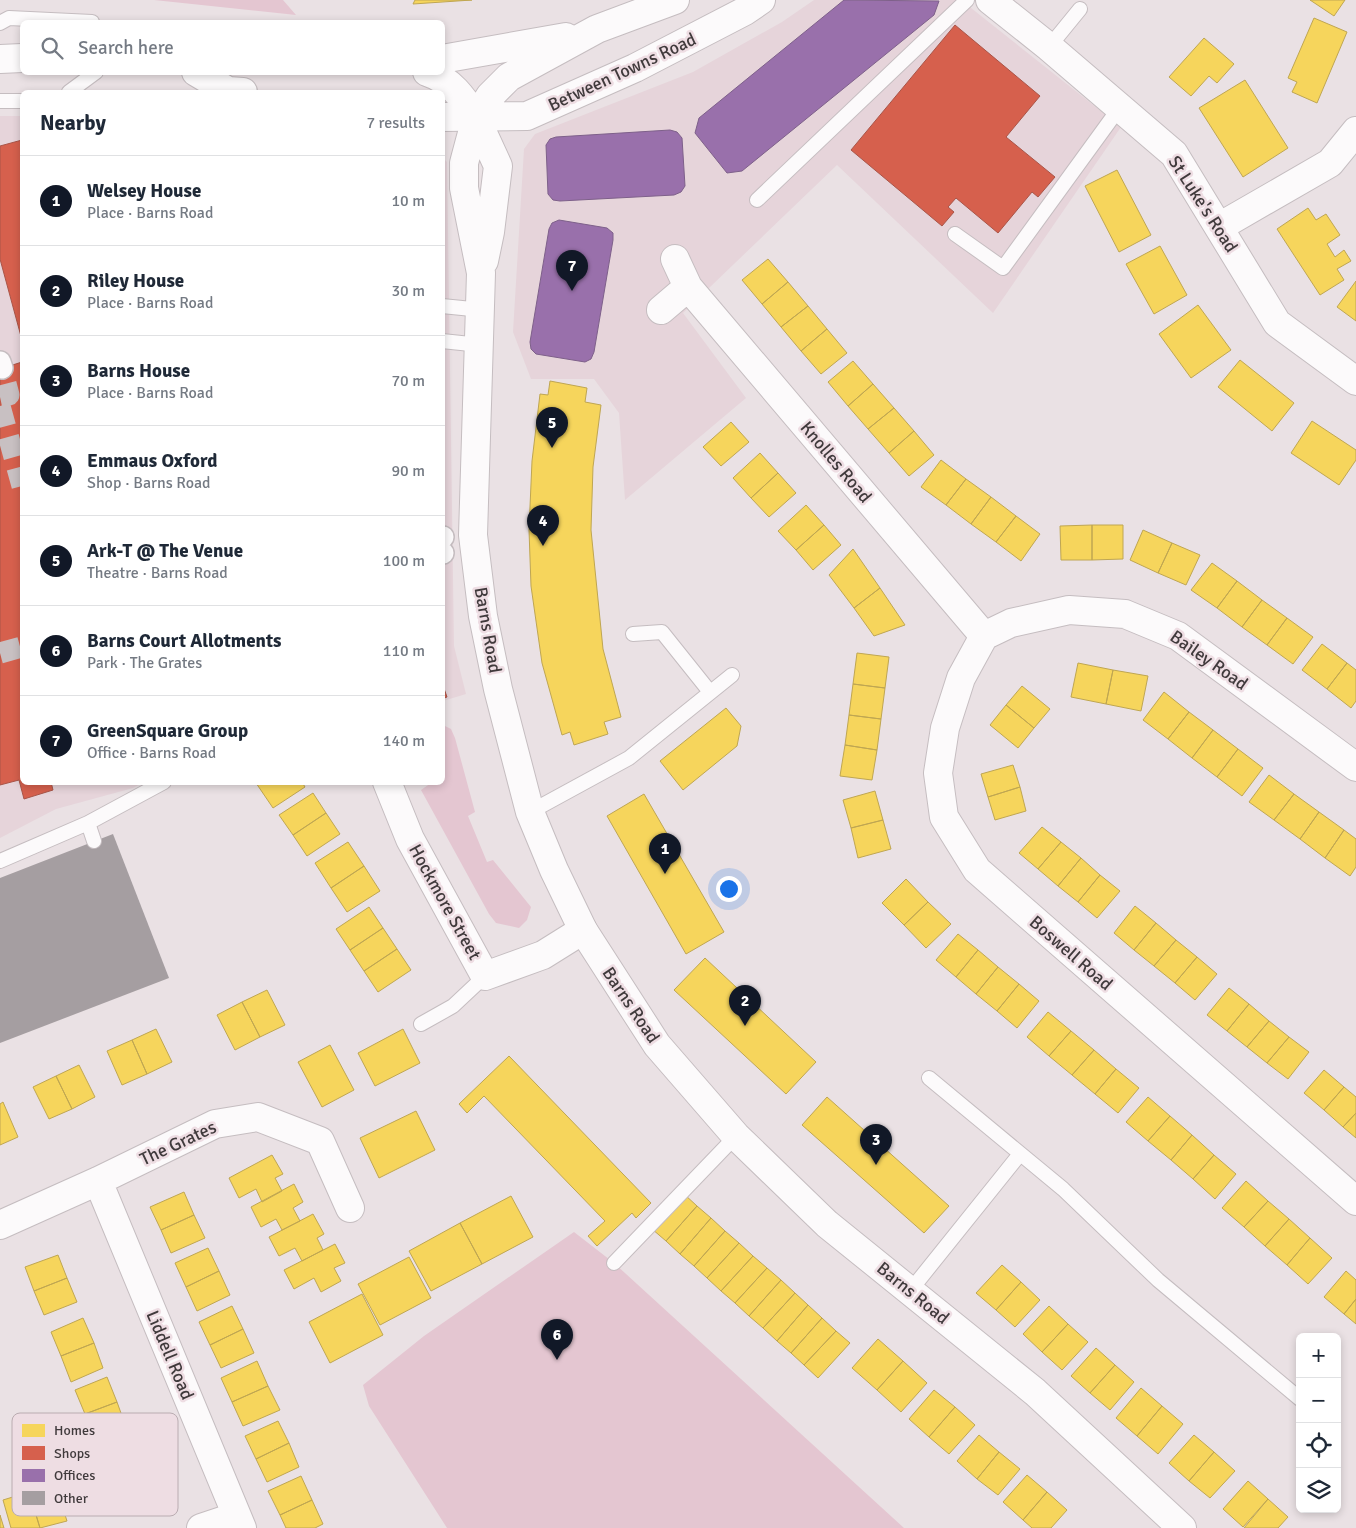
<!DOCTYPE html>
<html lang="en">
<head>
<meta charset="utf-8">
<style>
  :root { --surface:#fff; --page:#f2f2f3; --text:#1f2937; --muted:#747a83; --line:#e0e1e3; --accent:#111827 }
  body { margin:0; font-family:Signika,sans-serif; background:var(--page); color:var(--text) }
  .controls { position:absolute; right:15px; bottom:15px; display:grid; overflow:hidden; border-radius:8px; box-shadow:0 2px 8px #0003 }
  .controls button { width:45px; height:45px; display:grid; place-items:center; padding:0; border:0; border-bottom:1px solid var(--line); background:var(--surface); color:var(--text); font:25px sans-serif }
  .you { position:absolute; left:728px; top:888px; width:18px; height:18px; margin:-12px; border:4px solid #fff; border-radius:50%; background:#1a73e8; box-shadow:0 0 0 8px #1a73e833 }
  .badge { display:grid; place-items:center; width:32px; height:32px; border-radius:50%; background:var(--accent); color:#fff; font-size:16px; font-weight:700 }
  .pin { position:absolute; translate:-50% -41px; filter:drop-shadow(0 1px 2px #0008) }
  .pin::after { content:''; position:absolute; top:26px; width:18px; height:15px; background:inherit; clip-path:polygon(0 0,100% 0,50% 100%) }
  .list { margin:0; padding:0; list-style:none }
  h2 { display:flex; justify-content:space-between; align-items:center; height:65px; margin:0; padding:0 20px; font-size:21px }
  h2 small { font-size:16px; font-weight:400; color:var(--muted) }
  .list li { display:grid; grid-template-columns:32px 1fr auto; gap:15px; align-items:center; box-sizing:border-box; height:90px; padding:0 20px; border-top:1px solid var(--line) }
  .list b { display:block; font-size:19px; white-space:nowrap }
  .list p { margin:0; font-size:16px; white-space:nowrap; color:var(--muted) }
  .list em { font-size:16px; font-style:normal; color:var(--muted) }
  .icon { flex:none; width:28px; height:28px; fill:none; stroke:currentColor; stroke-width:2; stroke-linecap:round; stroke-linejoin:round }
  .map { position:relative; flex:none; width:1356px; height:1528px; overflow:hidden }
  .search { position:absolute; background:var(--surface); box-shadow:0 2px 8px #0003; left:20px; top:20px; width:425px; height:55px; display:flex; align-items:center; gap:12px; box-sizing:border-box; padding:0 18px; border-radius:8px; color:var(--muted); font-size:19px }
  .panel { position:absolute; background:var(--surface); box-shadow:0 2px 8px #0003; left:20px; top:90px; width:425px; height:695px; border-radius:8px }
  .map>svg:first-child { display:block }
  .built { fill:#e6d4da }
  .green { fill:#e4c6d1 }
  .homes { fill:#f6d55c; stroke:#bfa652 }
  .shops { fill:#d6604d; stroke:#a95548 }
  .offices { fill:#9970ab; stroke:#7e608a }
  .building { fill:#a59ea1 }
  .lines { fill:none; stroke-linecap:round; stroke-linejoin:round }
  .pedestrian-tunnel { stroke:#c8c0c2; stroke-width:21; stroke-dasharray:21 11; stroke-linecap:butt }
  .service-casing { stroke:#c5bdc0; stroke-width:16 }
  .pedestrian-casing { stroke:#c5bdc0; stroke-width:24 }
  .minor-casing { stroke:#c5bdc0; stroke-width:30 }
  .tertiary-casing { stroke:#c5bdc0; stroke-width:30 }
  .secondary-casing { stroke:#c5bdc0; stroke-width:30 }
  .service { stroke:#fcfafb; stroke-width:14 }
  .pedestrian { stroke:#fcfafb; stroke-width:21 }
  .minor { stroke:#fcfafb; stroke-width:28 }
  .tertiary { stroke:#fcfafb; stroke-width:28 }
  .secondary { stroke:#fcfafb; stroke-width:28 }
  .labels { text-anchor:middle; stroke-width:5; stroke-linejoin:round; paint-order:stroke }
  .street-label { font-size:18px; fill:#403a3c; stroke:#eedde3 }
  .key { fill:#eedde3; stroke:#baacb1; stroke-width:1 }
  .key-label { font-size:14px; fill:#403a3c }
</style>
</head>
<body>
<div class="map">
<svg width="1356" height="1528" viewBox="0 0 1356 1528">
  <rect width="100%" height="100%" fill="#eae1e4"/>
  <!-- built -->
  <path class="built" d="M814,0H961L1121,127L993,313L837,165L683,313L746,398L625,500L619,413L594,379H531L513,332L524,149L535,134L693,72L782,22Z
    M0,116H22V782L142,783L133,788L56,809L0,838Z
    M442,157L447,162L454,646L466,694L443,701Z"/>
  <!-- green -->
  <path class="green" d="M154,0H283L296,15Z
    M443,725L451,729L455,738L475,812L468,816L487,862L493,860L531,907L527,920L519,928L496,923L489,914L421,790L431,783L442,782Z
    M574,1232L614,1263L904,1528H447L369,1406L363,1385L424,1336Z"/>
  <!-- homes -->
  <path class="homes" d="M415,0H472L413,4Z
    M1310,0H1345L1334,16Z
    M1314,18L1347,32L1317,103L1292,92L1297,82L1288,78Z
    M1204,38L1234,64L1217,83L1209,76L1191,96L1169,77Z
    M1245,80L1288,148L1243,177L1199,108Z
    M1117,170L1151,235L1119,252L1085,186Z
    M1308,208L1316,220L1326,214L1340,235L1327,244L1335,257L1344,250L1351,261L1337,269L1344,280L1320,295L1277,229Z
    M1160,246L1187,295L1154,314L1126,264Z
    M768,259L788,282L762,304L742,280Z
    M1356,281V321L1337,307Z
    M788,282L808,306L781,327L762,304Z
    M1198,305L1231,350L1191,378L1159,334Z
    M808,306L827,329L801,351L781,327Z
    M827,329L847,353L821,374L801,351Z
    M1240,360L1294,403L1272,431L1218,387Z
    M853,361L873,384L848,406L828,382Z
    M550,381L587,388L585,402L601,405L593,467L591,530L603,649L621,717L604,722L608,734L574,745L570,732L562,735L542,663L531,586L529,530L532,461L540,394L548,395Z
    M873,384L894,408L868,429L848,406Z
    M894,408L914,431L889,453L868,429Z
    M1312,421L1356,450V460L1339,485L1291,453Z
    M731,422L749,442L721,466L703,447Z
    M914,431L934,455L909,476L889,453Z
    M760,453L778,473L751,498L733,478Z
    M941,460L966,479L946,505L921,487Z
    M778,473L796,493L769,517L751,498Z
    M966,479L991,497L971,524L946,505Z
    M991,497L1016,516L996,542L971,524Z
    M806,505L824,525L796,550L778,531Z
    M1016,516L1040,534L1021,561L996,542Z
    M824,525L841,545L813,570L796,550Z
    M1092,525V560H1061L1060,526Z
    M1092,525H1123V559L1092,560Z
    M1143,530L1172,543L1158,573L1130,560Z
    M1172,543L1200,555L1186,585L1158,573Z
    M853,549L880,588L854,608L829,575Z
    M1212,563L1237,581L1217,608L1191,590Z
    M1237,581L1262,600L1242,627L1217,608Z
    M880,588L905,625L874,636L854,608Z
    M1262,600L1287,618L1267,645L1242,627Z
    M1287,618L1313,637L1293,664L1267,645Z
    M1322,644L1347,663L1327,689L1302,670Z
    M857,653L889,657L885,688L853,684Z
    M1078,663L1113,670L1106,704L1071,697Z
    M1347,663L1356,670V701L1351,708L1327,689Z
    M1113,670L1148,676L1141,711L1106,704Z
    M853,684L885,688L881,719L849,715Z
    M1022,686L1050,709L1034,728L1006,705Z
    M1164,692L1189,712L1168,739L1143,720Z
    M1006,705L1034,728L1018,748L990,725Z
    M726,708L741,726L737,746L683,790L660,761Z
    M1189,712L1213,730L1192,758L1168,739Z
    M849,715L881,719L877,750L845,745Z
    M1213,730L1238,749L1217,777L1192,758Z
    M845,745L877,750L872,780L840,776Z
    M1238,749L1263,768L1242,796L1217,777Z
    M1013,765L1020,787L988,797L981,774Z
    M1269,775L1294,794L1274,820L1249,802Z
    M302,782L305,787L273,808L256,783Z
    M1020,787L1026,811L995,820L988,797Z
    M875,791L883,820L851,828L843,800Z
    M313,793L326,813L293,835L279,815Z
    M644,794L724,932L686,954L607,816Z
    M1294,794L1319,812L1300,839L1274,820Z
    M1319,812L1344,830L1325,858L1300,839Z
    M326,813L340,834L307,856L293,835Z
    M883,820L891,849L858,858L851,828Z
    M1042,827L1061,842L1038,869L1019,853Z
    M1344,830L1356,839V867L1350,876L1325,858Z
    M348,842L364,866L331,888L315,863Z
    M1061,842L1081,858L1058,886L1038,869Z
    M1081,858L1100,875L1078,902L1058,886Z
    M364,866L380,891L347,912L331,888Z
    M1100,875L1120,891L1097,918L1078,902Z
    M906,879L928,902L904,925L882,903Z
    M928,902L951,924L926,948L904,925Z
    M1135,906L1156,923L1134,950L1114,933Z
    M369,907L383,928L350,950L336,929Z
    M1156,923L1176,940L1154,966L1134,950Z
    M383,928L397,949L364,971L350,950Z
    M958,934L978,950L956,977L936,960Z
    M1176,940L1197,957L1175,983L1154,966Z
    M397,949L411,970L378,992L364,971Z
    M978,950L998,967L976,994L956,977Z
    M1197,957L1217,974L1195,1000L1175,983Z
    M705,958L816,1062L786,1094L674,990Z
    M998,967L1019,984L997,1011L976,994Z
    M1019,984L1039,1001L1017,1028L997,1011Z
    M1229,988L1249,1004L1227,1031L1207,1015Z
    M267,990L285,1025L260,1037L242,1002Z
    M242,1002L260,1037L235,1050L217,1015Z
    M1249,1004L1269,1021L1247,1047L1227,1031Z
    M1048,1012L1071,1031L1049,1056L1027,1037Z
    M1269,1021L1289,1037L1267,1063L1247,1047Z
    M156,1029L172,1062L147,1074L132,1040Z
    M403,1029L420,1063L375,1086L358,1053Z
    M1071,1031L1094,1050L1072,1075L1049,1056Z
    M1289,1037L1309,1052L1288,1079L1267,1063Z
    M132,1040L147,1074L122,1085L107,1051Z
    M330,1045L354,1090L322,1107L298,1062Z
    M1094,1050L1116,1069L1095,1094L1072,1075Z
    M509,1056L651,1203L636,1218L632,1213L597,1246L588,1236L605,1221L484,1096L467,1113L459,1104Z
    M79,1065L95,1097L72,1109L56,1076Z
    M1116,1069L1139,1088L1118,1113L1095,1094Z
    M1324,1070L1344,1087L1324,1110L1304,1093Z
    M56,1076L72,1109L49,1119L33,1087Z
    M1344,1087L1356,1097V1113L1343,1127L1324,1110Z
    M827,1097L949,1206L924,1233L802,1125Z
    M1148,1097L1170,1116L1148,1141L1126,1122Z
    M3,1102L18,1137L0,1145V1104Z
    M416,1111L435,1150L379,1178L360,1138Z
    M1356,1113V1138L1343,1127Z
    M1170,1116L1192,1135L1171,1160L1148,1141Z
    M1192,1135L1214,1155L1193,1179L1171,1160Z
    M272,1155L283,1174L275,1178L282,1191L262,1202L256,1189L239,1198L229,1178Z
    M1214,1155L1236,1174L1215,1199L1193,1179Z
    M1246,1181L1268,1201L1244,1227L1222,1208Z
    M294,1184L303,1202L293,1208L300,1221L282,1230L276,1219L261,1227L251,1207Z
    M184,1192L194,1215L161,1230L150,1207Z
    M684,1194L697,1206L666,1241L652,1229Z
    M511,1196L533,1237L482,1264L460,1223Z
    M1268,1201L1289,1219L1265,1246L1244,1227Z
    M697,1206L711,1218L680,1254L666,1241Z
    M313,1214L324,1234L317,1238L323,1250L302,1261L295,1248L279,1256L269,1237Z
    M194,1215L205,1238L171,1253L161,1230Z
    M711,1218L725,1231L694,1266L680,1254Z
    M1289,1219L1310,1238L1287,1265L1265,1246Z
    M460,1223L482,1264L431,1291L409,1251Z
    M725,1231L739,1243L707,1278L694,1266Z
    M1310,1238L1332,1258L1308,1284L1287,1265Z
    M739,1243L753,1256L721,1291L707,1278Z
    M335,1244L345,1263L334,1268L341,1281L321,1292L314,1278L294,1289L284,1270Z
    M208,1248L219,1271L186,1287L175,1263Z
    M58,1255L67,1278L34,1291L25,1267Z
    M753,1256L767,1268L735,1303L721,1291Z
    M409,1257L431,1298L380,1325L358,1284Z
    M1002,1265L1021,1282L996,1310L976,1293Z
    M767,1268L781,1280L749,1316L735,1303Z
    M219,1271L230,1295L197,1311L186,1287Z
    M1346,1271L1356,1280V1299L1344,1314L1324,1297Z
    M67,1278L77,1302L44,1315L34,1291Z
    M781,1280L795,1293L763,1328L749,1316Z
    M1021,1282L1040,1300L1015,1327L996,1310Z
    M795,1293L808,1305L777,1341L763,1328Z
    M362,1294L383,1335L330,1363L309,1322Z
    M1356,1299V1324L1344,1314Z
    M808,1305L822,1318L791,1353L777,1341Z
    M232,1306L243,1329L210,1345L199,1322Z
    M1049,1306L1068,1324L1042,1352L1023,1334Z
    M83,1318L94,1343L61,1356L51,1332Z
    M822,1318L836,1331L804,1365L791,1353Z
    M1068,1324L1088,1342L1062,1370L1042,1352Z
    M243,1329L254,1353L221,1368L210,1345Z
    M836,1331L850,1343L818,1378L804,1365Z
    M878,1339L903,1361L877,1390L852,1368Z
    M94,1343L103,1368L71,1382L61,1356Z
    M1096,1348L1115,1365L1090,1393L1071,1376Z
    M257,1361L268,1386L232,1402L221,1378Z
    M903,1361L927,1383L901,1412L877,1390Z
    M1115,1365L1134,1382L1110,1410L1090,1393Z
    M107,1377L117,1402L85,1414L75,1390Z
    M268,1386L280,1410L243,1426L232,1402Z
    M1141,1388L1162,1406L1137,1436L1116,1418Z
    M934,1390L955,1407L929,1437L909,1419Z
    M117,1402L126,1427L95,1439L85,1414Z
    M1162,1406L1183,1424L1158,1454L1137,1436Z
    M955,1407L975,1425L949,1454L929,1437Z
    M278,1421L289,1443L256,1459L245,1436Z
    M979,1435L999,1452L977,1479L957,1461Z
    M1194,1435L1214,1452L1189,1481L1169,1463Z
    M289,1443L299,1467L267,1482L256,1459Z
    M999,1452L1020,1469L998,1495L977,1479Z
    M1214,1452L1235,1471L1210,1498L1189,1481Z
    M1027,1475L1047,1492L1023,1520L1003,1502Z
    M301,1476L312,1500L280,1515L268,1491Z
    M1248,1481L1268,1499L1243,1527L1223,1509Z
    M55,1484L67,1521L40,1528L29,1492Z
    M29,1492L40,1528H11L3,1500Z
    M1047,1492L1067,1510L1051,1528H1032L1023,1520Z
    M1268,1499L1288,1517L1278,1528H1244Z
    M312,1500L323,1524L315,1528H286L280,1515Z
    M0,1515L4,1528H0Z"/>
  <!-- shops -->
  <path class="shops" d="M955,25L1040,96L1006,137L1055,177L1038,197L1032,192L998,233L956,198L948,207L954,212L942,226L851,150Z
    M22,140V340L0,259V146Z
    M22,362V782H51L53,790L24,799L19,780L0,785V369Z
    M442,683L447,697L442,699Z"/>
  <!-- offices -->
  <path class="offices" d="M844,0L939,1L934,15L742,171L727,173L695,133L699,118Z
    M670,130L677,132L682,138L685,186L681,192L674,195L560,201L553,200L548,194L546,145L550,139L556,137Z
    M559,220L607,228L613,233V240L594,352L591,359L585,362L536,354L531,349L530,342L549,229L552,223Z"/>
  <!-- building -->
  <path class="building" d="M113,834L169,978L0,1043V878Z"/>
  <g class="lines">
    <!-- pedestrian-tunnel -->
    <path class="pedestrian-tunnel" d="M0,397L9,395L2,368
      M0,406L22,486
      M0,653L22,647"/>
    <!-- service casing -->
    <g class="service-casing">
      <path id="service" d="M0,23L9,18L92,22
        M1049,47L1080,9
        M69,92L96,72
        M0,101H22
        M757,200L967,0
        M955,234L1003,268L1120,107
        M442,306L482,310
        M442,341L480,345
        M633,634L662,632L710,692
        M530,812L629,758L732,675
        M88,823L94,841
        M0,861L88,823L164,782
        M421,1024L453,1006L485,976
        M929,1078L1063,1189L1158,1280L1300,1399
        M614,1263L736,1136
        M910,1291L1020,1154"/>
    </g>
    <!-- pedestrian casing -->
    <g class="pedestrian-casing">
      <path id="pedestrian" d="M0,362L2,368
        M442,537H443
        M442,553H443"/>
    </g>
    <!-- minor casing -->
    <g class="minor-casing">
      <path id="minor" d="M990,0L1049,47L1174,154L1277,323L1356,381
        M1219,227L1330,163L1356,131
        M675,259L688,287L984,636
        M661,310L688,287
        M984,636L961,678L945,728L938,773L944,817L977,870L1356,1201
        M984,636L1011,623L1069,610L1125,614L1178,636L1356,767
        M387,782L410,839L485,976L543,955L583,930
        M98,1181L242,1528
        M0,1225L98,1181L215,1124L258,1117L320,1141L350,1208
        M201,1528L237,1516"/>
    </g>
    <!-- tertiary casing -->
    <g class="tertiary-casing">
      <path id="tertiary" d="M476,118L464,163V188L481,273L473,535L483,616L498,689L530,812L554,870L583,930L657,1045L736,1136L827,1224L1035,1392L1182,1528
        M476,118L498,166L490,232L484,261"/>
    </g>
    <!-- secondary casing -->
    <g class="secondary-casing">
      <path id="secondary" d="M0,59L22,58
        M442,59L566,37
        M196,72L228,91L243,92
        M427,72C451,80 463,98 476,118
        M442,117L527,116L635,68L745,11L761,0
        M476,118L490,96L509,77L597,29L675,0"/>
    </g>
    <!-- service -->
    <use href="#service" class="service"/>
    <!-- pedestrian -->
    <use href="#pedestrian" class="pedestrian"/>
    <!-- minor -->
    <use href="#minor" class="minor"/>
    <!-- tertiary -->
    <use href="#tertiary" class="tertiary"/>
    <!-- secondary -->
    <use href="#secondary" class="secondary"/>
  </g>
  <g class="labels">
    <!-- street labels -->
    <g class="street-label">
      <text transform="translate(622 72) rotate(-25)" y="6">Between Towns Road</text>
      <text transform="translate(1203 204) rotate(57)" y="6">St Luke's Road</text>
      <text transform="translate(836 462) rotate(50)" y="6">Knolles Road</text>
      <text transform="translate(488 630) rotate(80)" y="6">Barns Road</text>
      <text transform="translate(1209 660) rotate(35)" y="6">Bailey Road</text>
      <text transform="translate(445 902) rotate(61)" y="6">Hockmore Street</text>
      <text transform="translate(1071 953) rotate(41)" y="6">Boswell Road</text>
      <text transform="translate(631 1005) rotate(56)" y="6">Barns Road</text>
      <text transform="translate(178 1143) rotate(-25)" y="6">The Grates</text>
      <text transform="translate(913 1293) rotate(39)" y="6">Barns Road</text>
      <text transform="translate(170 1355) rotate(67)" y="6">Liddell Road</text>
    </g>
  </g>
  <!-- legend -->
  <rect x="12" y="1413" width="166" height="103" rx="8" class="key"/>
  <rect x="22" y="1424" width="23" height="13" fill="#f6d55c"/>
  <rect x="22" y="1446" width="23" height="14" fill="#d6604d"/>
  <rect x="22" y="1469" width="23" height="13" fill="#9970ab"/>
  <rect x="22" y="1491" width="23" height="14" fill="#a59ea1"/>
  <g class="key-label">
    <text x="54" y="1435">Homes</text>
    <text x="54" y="1458">Shops</text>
    <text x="54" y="1480">Offices</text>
    <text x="54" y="1503">Other</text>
  </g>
</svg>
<div class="controls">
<button>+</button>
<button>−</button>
<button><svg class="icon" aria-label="locate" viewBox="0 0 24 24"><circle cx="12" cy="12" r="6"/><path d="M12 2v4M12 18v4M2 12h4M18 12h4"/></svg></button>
<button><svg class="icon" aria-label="layers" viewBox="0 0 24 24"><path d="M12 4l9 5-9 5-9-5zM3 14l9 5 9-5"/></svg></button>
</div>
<div class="you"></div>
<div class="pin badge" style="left:665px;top:874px">1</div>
<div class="pin badge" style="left:745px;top:1026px">2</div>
<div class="pin badge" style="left:876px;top:1165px">3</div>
<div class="pin badge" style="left:543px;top:546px">4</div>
<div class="pin badge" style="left:552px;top:448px">5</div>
<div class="pin badge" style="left:557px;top:1360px">6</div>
<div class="pin badge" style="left:572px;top:291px">7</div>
<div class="search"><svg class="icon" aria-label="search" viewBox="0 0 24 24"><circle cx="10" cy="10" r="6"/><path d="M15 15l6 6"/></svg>Search here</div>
<section class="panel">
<h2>Nearby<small>7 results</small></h2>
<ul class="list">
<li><span class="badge">1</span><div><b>Welsey House</b><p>Place · Barns Road</p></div><em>10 m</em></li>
<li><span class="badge">2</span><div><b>Riley House</b><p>Place · Barns Road</p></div><em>30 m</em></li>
<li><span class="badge">3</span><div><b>Barns House</b><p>Place · Barns Road</p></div><em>70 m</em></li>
<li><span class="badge">4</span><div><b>Emmaus Oxford</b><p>Shop · Barns Road</p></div><em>90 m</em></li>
<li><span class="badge">5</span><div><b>Ark-T @ The Venue</b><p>Theatre · Barns Road</p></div><em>100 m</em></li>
<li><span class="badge">6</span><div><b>Barns Court Allotments</b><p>Park · The Grates</p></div><em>110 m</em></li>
<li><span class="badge">7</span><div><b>GreenSquare Group</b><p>Office · Barns Road</p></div><em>140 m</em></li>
</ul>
</section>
</div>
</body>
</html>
